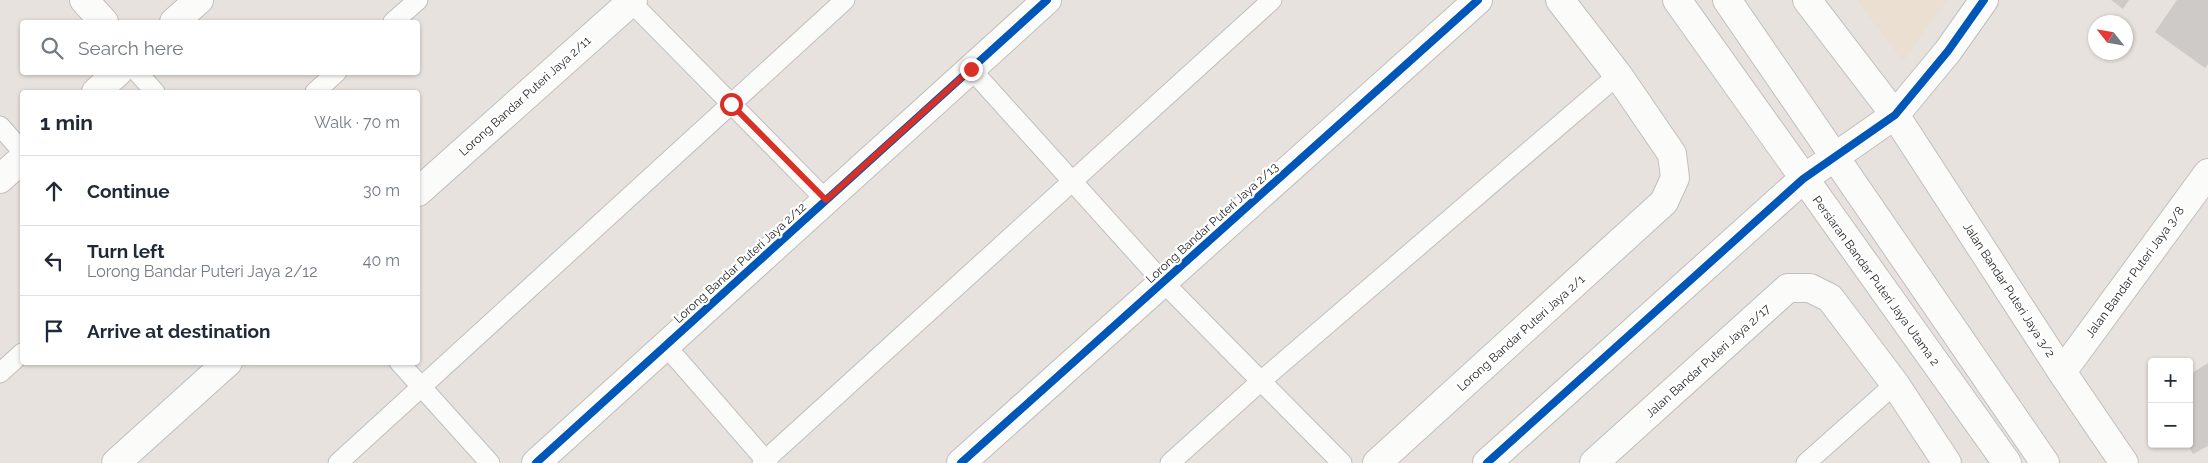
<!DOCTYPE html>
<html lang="en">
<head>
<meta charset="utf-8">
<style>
  :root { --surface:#fff; --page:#f6f6f7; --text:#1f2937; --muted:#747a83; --line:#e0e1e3 }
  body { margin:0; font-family:Raleway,sans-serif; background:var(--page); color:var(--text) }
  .controls { position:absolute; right:15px; bottom:15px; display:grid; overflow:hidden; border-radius:5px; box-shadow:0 1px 4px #0004 }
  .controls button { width:45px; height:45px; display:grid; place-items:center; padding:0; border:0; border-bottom:1px solid var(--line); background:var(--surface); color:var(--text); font:25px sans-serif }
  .compass { position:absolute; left:2088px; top:15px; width:45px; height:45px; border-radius:50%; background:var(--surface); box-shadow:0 1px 4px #0004; rotate:301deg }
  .stop { position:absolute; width:15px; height:15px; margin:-11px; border:4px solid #d93025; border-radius:50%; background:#fff }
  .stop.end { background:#d93025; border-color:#fff; box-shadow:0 1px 5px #0008 }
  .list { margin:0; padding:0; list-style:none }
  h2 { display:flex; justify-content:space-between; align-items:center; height:65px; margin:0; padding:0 20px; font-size:21px }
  h2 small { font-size:16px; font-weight:400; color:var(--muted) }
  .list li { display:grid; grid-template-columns:32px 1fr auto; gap:15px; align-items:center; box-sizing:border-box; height:70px; padding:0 20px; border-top:1px solid var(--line) }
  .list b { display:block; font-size:19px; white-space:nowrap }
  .list p { margin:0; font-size:16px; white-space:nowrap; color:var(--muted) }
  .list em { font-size:16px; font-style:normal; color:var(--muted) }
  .icon { flex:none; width:28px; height:28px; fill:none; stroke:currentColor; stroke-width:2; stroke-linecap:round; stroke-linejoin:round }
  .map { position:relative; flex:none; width:2208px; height:463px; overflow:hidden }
  .search { position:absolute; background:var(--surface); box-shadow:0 1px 4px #0004; left:20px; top:20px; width:400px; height:55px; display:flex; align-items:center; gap:12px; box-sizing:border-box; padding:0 18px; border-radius:5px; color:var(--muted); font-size:19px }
  .panel { position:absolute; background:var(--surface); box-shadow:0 1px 4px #0004; left:20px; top:90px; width:400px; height:275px; border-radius:5px }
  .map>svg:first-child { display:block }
  .education { fill:#eadfd1 }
  .building { fill:#cecac7 }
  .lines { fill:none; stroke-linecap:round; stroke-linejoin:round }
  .lane-casing { stroke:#c0bfbf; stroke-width:21 }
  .street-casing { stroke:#c0bfbf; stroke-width:30 }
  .secondary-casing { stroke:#c0bfbf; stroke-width:30 }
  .lane { stroke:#fbfbfa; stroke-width:19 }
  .street { stroke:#fbfbfa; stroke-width:28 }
  .secondary { stroke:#fbfbfa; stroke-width:28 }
  .cycleway-casing { stroke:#fff; stroke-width:11 }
  .cycleway { stroke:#0057b8; stroke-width:8 }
  .route { stroke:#d93025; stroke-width:6 }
  .labels { text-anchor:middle; stroke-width:4.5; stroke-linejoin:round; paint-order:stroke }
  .street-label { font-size:12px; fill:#282828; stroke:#fff }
</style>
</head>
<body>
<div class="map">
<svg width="2208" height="463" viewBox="0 0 2208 463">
  <rect width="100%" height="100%" fill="#e7e2dd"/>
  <!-- education -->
  <path class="education" d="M1857,0H1947L1903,61Z"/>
  <!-- building -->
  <path class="building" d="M2111,0H2129L2123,9Z
    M2177,0H2208V64L2205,68L2155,32Z
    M2208,363V446L2193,454L2187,444H2189V375Z"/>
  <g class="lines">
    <!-- lane casing -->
    <g class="lane-casing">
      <path id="lane" d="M629,0L826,200
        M393,22L418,0
        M971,69L1163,282L1342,463
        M137,72L155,92
        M315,92L337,72
        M0,126L22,151
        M666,346L768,463
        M399,362L490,463
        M0,373L22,353
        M338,463L845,0
        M762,463L1272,0
        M1170,463L1261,381L1618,75
        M1806,463L1895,384"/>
    </g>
    <!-- street casing -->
    <g class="street-casing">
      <path id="street" d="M84,0L104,22
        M1807,0L1895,115L2062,372L2124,463
        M174,22L199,0
        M96,92L118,72
        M0,179L22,159
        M418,192L633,0
        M2062,372L2208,173
        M116,463L228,362
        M536,463L1047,0
        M961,463L1478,0
        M1377,463L1664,202L1675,178L1672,154L1618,75L1560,0
        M1487,463L1803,179L1895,115L1948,51L1984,0
        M1594,463L1788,288H1810L1830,298L1895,384L1947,463"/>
    </g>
    <!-- secondary casing -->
    <g class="secondary-casing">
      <path id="secondary" d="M1677,0L2007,463
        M1727,0L2045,463"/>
    </g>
    <!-- lane -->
    <use href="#lane" class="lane"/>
    <!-- street -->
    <use href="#street" class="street"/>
    <!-- secondary -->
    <use href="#secondary" class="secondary"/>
    <!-- cycleway casing -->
    <g class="cycleway-casing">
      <path id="cycleway" d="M536,463L1047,0
        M961,463L1478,0
        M1487,463L1803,179L1895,115L1948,51L1984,0"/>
    </g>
    <!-- cycleway -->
    <use href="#cycleway" class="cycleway"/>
  </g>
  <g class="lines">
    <!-- route -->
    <path class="route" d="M731,104L826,200L971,69"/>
  </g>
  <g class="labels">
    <!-- street labels -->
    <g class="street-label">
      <text transform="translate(525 96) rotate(-42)" y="4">Lorong Bandar Puteri Jaya 2/11</text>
      <text transform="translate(1212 223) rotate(-42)" y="4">Lorong Bandar Puteri Jaya 2/13</text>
      <text transform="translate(740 263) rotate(-42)" y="4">Lorong Bandar Puteri Jaya 2/12</text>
      <text transform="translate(2135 272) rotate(-54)" y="4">Jalan Bandar Puteri Jaya 3/8</text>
      <text transform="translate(1876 281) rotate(54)" y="4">Persiaran Bandar Puteri Jaya Utama 2</text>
      <text transform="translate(2009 290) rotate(57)" y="4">Jalan Bandar Puteri Jaya 3/2</text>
      <text transform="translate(1521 333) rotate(-42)" y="4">Lorong Bandar Puteri Jaya 2/1</text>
      <text transform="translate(1708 361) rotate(-42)" y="4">Jalan Bandar Puteri Jaya 2/17</text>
    </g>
  </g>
</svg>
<div class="controls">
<button>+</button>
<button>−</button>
</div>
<svg class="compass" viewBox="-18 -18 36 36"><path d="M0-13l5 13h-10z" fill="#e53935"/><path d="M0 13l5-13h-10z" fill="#747a83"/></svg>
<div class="stop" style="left:731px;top:104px"></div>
<div class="stop end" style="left:971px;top:69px"></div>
<div class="search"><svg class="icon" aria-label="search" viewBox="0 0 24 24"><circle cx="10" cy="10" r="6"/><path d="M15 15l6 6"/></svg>Search here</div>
<section class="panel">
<h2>1 min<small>Walk · 70 m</small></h2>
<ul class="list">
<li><svg class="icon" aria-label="ahead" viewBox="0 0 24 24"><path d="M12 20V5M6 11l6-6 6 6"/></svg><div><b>Continue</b></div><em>30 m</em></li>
<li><svg class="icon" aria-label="left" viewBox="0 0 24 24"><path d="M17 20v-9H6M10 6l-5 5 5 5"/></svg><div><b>Turn left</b><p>Lorong Bandar Puteri Jaya 2/12</p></div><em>40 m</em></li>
<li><svg class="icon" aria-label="arrive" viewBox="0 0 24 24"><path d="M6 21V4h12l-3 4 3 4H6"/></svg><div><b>Arrive at destination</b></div></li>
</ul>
</section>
</div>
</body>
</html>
